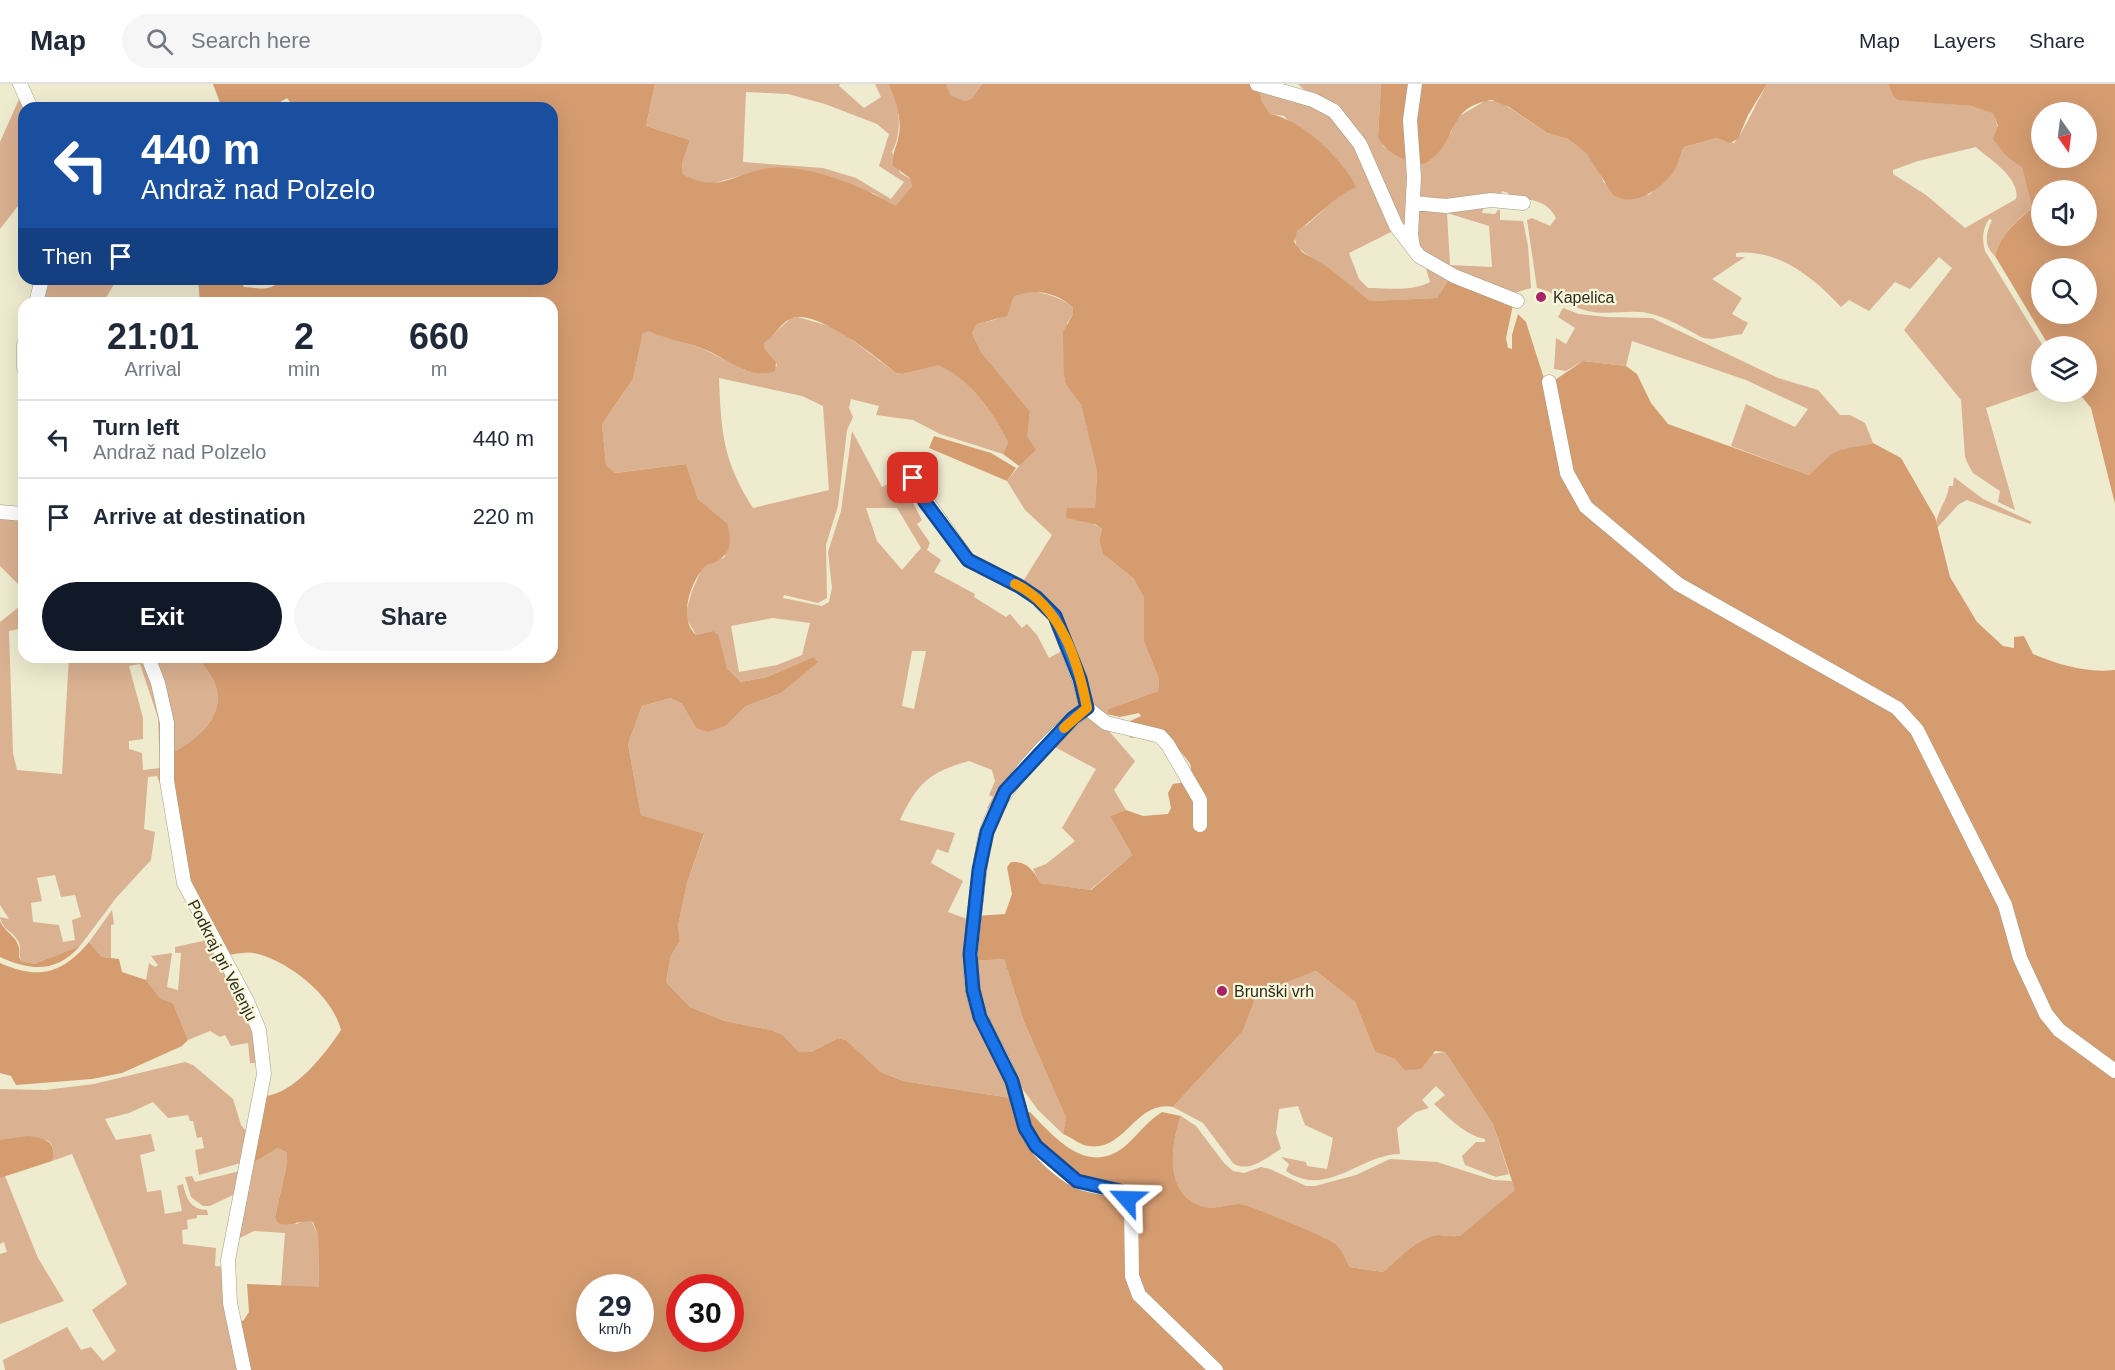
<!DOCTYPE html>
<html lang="en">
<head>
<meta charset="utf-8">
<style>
	:root { --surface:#fff; --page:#f6f6f7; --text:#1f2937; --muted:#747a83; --line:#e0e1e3; --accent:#111827 }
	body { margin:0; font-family:Helvetica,sans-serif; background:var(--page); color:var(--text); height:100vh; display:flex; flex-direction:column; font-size:22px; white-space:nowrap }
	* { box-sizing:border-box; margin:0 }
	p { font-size:20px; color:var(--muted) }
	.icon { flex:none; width:33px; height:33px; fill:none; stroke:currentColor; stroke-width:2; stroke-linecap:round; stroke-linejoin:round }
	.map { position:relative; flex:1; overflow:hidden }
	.details { position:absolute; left:18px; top:213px; width:540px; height:366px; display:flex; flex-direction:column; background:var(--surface); border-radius:18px; box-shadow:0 6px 24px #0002 }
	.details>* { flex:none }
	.banner { position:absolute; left:18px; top:18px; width:540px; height:183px; border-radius:18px; box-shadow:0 6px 24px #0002; background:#1a4fa0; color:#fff; overflow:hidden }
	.needle { width:39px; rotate:166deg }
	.buttons { position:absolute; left:2031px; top:18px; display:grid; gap:12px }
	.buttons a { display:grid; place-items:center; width:66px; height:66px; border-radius:50%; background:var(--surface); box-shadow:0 6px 24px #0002; font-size:30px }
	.speed { position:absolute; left:576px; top:1190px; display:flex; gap:12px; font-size:30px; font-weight:700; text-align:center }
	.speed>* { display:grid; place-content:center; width:78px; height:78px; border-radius:50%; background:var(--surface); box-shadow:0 6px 24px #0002; line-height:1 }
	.speed small { font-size:15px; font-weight:400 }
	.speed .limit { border:9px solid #d22; background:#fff; color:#111 }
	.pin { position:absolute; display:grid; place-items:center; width:51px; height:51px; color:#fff; margin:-26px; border-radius:12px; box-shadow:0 3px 9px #0006 }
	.me { position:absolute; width:66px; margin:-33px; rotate:295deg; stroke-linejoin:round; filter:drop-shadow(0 0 4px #0008) }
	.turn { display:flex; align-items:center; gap:21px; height:126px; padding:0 24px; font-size:27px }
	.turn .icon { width:78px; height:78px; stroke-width:2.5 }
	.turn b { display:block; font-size:42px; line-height:51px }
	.then { display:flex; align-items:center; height:57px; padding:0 24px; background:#0003; gap:12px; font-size:22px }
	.eta { display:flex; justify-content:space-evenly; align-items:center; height:102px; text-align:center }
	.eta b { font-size:36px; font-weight:700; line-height:42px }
	.action { display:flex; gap:12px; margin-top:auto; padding:12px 24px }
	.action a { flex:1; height:69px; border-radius:36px; background:var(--accent); color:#fff; font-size:24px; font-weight:700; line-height:69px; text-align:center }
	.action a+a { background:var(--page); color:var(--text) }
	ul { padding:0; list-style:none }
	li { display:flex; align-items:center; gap:18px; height:78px; padding:0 24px; border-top:2px solid var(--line) }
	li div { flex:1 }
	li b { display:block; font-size:22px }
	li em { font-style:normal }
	header { display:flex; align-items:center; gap:36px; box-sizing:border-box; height:84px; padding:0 30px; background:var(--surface); border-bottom:2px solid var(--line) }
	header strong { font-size:28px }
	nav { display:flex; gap:33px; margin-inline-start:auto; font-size:21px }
	.search { width:420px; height:54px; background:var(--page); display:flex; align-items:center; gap:15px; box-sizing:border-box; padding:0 21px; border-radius:33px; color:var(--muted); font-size:22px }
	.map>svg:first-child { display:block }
	.green { fill:#dab191; fill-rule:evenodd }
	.forest { fill:#d59c70; fill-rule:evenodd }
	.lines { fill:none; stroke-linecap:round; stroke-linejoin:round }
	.minor-casing { stroke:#a29f85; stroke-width:15 }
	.minor { stroke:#fff; stroke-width:14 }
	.route-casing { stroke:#114b97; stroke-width:15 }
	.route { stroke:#1a73e8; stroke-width:10 }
	.slow { stroke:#f59e0b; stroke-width:10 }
	.poi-dot { fill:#aa2268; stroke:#fbf8dc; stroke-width:2 }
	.labels { text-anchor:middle; stroke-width:4.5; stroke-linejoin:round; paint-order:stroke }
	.poi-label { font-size:16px; fill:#2c2b20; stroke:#fbf8dc; text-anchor:start }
	.street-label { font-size:16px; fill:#2c2b20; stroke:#fbf8dc }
</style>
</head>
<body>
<header>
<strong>Map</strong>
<div class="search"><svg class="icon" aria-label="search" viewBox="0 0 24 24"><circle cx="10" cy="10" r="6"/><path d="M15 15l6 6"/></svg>Search here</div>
<nav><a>Map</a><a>Layers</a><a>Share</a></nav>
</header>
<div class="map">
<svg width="2115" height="1286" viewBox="0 0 2115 1286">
	<rect width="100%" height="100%" fill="#eeebcf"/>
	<path class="green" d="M655 0H840L839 2 864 24 881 13 875 0H888C900 19 903 48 892 68L900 89 911 95 912 102 896 123 873 109 750 89 711 100 695 97 683 90 682 80 690 56 646 42ZM746 8 788 10 825 20 877 40 889 50 879 82 904 98 891 115 856 94 823 84 743 78Z
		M946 0H982L972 14 965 17 951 11Z
		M1298 0H1381L1378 53 1384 63 1411 77 1406 148 1369 69Z
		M1767 0H1888L1893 12 1898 15 1971 22 1993 28 2007 73 2022 84 2032 124C2014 139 2001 149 1995 172 1983 161 1986 149 1992 136L1989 135C1982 146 1982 155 1985 167L2043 262 2041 305 1986 324 2015 426 1998 418 2000 407 1973 389 1969 382 1965 373 1961 316 1904 246 1952 184 1939 173 1910 205 1895 198 1869 227 1849 216 1841 223C1813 193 1779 165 1736 169V173H1745L1712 195 1742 214 1732 230 1748 239 1742 250 1712 255 1703 254C1684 244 1661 229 1639 228 1622 227 1604 231 1588 227 1569 223 1555 207 1537 204L1527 136 1532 134 1550 142 1556 134C1547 115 1528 115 1510 114L1508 109 1502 107 1500 113 1419 118 1418 79 1451 49 1456 34 1485 17H1499L1547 49 1568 55 1587 70 1595 78 1604 99 1649 111 1671 90 1684 63 1717 54 1734 59C1741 53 1760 12 1767 0ZM1976 63C1989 75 2021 94 2016 115L1965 144 1926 111 1893 90V86L1918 77Z
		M1259 5 1326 24 1354 54 1395 146 1349 169 1359 195 1368 204C1388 204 1411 208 1430 198L1425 181 1449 195 1437 214 1370 217 1297 163 1294 151C1298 145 1303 143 1309 139 1326 125 1334 113 1355 103L1284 32 1270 30 1262 17Z
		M20 13 24 24V121L21 118 0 145V58Z
		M1485 119 1482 129 1495 130 1498 126H1500V136L1523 137 1528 162 1531 204 1511 210 1461 192 1420 167 1415 148 1418 126ZM1447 129 1489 142 1492 183 1450 181Z
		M46 195H117L103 219H40Z
		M1025 207C1040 207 1062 213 1073 224V230L1067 239 1064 292 1066 301 1081 319 1097 388 1095 424H1068L1102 445 1099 457 1103 470 1133 494 1144 514V558L1159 595 1158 607 1108 625 1107 630 1093 623 1064 542 1022 499 1052 451 1025 426 1007 397 1019 382 1030 329 981 268 972 249 977 240C999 234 1006 237 1014 213Z
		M1563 224 1579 230 1606 233 1652 234 1778 294 1818 306 1840 331H1850L1865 339 1873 359 1863 363 1843 365 1809 391 1731 362 1746 320 1795 343 1808 325 1746 296 1632 257 1626 282 1583 277 1566 287 1554 285 1556 254 1566 260 1575 244 1558 233Z
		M798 233 836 244 896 289 904 290 938 280C970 295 992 327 1008 358L1003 370 940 350 913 336 876 331 879 322 851 315 849 324 853 333 847 346 838 422 826 461 827 514 818 519 784 511 783 514 822 522 829 518 832 504 828 468 841 427 852 347 882 403 900 395 922 436 917 440 930 459 927 466 941 476 934 488 975 510 974 513 1006 533 1010 530 1022 544 1027 540 1037 551 1049 574 1067 564 1085 620 992 726 987 724 993 713 989 711 995 697 992 686 969 677C930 688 918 698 900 736L955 749 948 769 937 765 931 779 963 797 948 828 967 835 969 895 1003 980 1011 1014 903 997 881 988 846 956 838 954 811 968H799L783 951 771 946 725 937 690 923 666 898 671 872 680 857 678 842 687 799 704 751 641 731 628 660 642 622 671 614 682 620 696 644 727 641 746 622 781 609 813 573 767 593 741 598 727 584 713 547 696 551 685 532 692 507 702 484 725 473 727 439 698 415 686 380 614 389 606 381 602 340 633 295 643 249 647 246 703 265 745 286 777 282 776 278 765 265 764 259 791 234ZM719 294 802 312 823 322 829 406 753 424C723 377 721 348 719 294ZM866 424H897L921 464 902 486 877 457ZM773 534 810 539 802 571 777 581 739 588 731 542ZM912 567H926L914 625 902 622Z
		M1954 393 1983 415 2032 438 2030 440 1967 416 1959 420 1936 445C1935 428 1947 419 1949 402H1953Z
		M0 433 24 435V506L0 482Z
		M24 519V544L9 547 13 669 17 686 62 690 69 573H145L162 624 164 691 160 700 157 692 148 693 144 745 155 748 151 776 116 814 80 862 34 880 21 877C18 870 22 864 18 857 13 847 2 846 0 833L9 835 0 821V538ZM140 580 158 634 160 684 143 686 142 669 129 665V657L143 655V634L129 582ZM55 791 61 813 75 811 81 833 72 836 75 856 63 858 59 841 33 838 31 819 42 817 37 794Z
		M152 573H195C238 611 214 648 171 669Z
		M1092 632 1115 639 1130 637 1146 652 1131 654 1126 649 1108 646 1135 677 1114 706 1126 726 1110 732 1132 771 1090 806 1040 799 1033 785 1046 780 1075 757 1062 744 1096 685 1051 661 1071 641 1081 638 1079 633Z
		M112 826 114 840 111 841V874L102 873 89 858Z
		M208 856 248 926 259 979H250L248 959 231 962 225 951 220 953 210 947 188 956 173 919 161 915 146 896 149 879 155 883 158 881 151 872 172 869 167 903 178 906 181 869H175V863Z
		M1004 875 1024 938 1066 1034 1063 1050 1038 1026 1016 996 984 939 974 877Z
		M1316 887 1355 918 1375 968 1395 975 1445 968 1493 1040 1509 1090 1496 1093 1465 1081 1462 1072 1476 1058H1485V1055C1465 1051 1449 1034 1434 1020L1445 1011 1436 1002 1422 1016 1429 1024 1416 1028 1397 1044 1400 1070C1361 1070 1327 1115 1286 1087L1289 1080 1281 1073 1306 1078 1307 1082 1327 1085 1333 1054 1305 1041 1298 1022 1279 1025 1276 1049 1281 1065C1267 1073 1248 1090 1233 1079L1203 1039 1173 1023 1243 947 1257 910Z
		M185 978 193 981 233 1015 241 1041 251 1053 244 1078 199 1091 195 1066 204 1064 202 1053 197 1054 193 1037H190L188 1031 168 1034 153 1018 129 1029 105 1035 116 1056 151 1050 155 1067 140 1071 147 1108 161 1106 165 1130 182 1127 177 1102 183 1100C186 1114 191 1126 207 1126L208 1131H197V1134L187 1136 188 1145 182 1146 183 1160 216 1164 215 1182 224 1183 240 1286H5L3 1276 67 1243 81 1266 91 1263 103 1277 116 1267 92 1226 127 1200 72 1070 52 1077C62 1042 19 1059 0 1056V1005L45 1006 94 1000Z
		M1181 1032 1196 1042 1224 1079 1233 1087 1244 1089 1261 1083 1270 1085 1306 1102H1315L1356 1091 1390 1075 1437 1078 1493 1096 1512 1097 1516 1106 1461 1151C1452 1154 1446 1151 1438 1151 1417 1153 1398 1176 1383 1188L1350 1183C1346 1176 1342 1165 1336 1160 1330 1155 1256 1124 1246 1121 1232 1117 1218 1126 1205 1123 1164 1113 1170 1062 1181 1032Z
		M278 1064 287 1069 286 1084 275 1133 297 1140 305 1136 312 1138 318 1151 319 1204 281 1202 285 1149 254 1147 234 1157 251 1080Z
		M244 1086 237 1109 210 1122H203L191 1113 185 1093 192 1092 195 1098Z
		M5 1092 38 1174 64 1217 0 1240V1170L7 1168 4 1158 0 1160V1094Z"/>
	<path class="forest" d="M213 0H655L646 42 690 56 682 80 683 90C718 111 735 88 770 84 810 80 863 103 896 122L912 102 910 94 893 82C892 66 897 64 899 50 902 36 895 12 888 0H946L951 11 965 17 972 14 982 0H1250L1259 5 1262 17 1270 30C1301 35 1343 75 1356 103 1332 114 1318 133 1297 147L1294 158 1302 168 1326 182 1370 217 1437 214 1449 195 1513 221 1506 254 1508 264 1512 265V251L1518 230 1526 238 1548 307 1553 305 1555 296 1583 277 1626 282 1637 290 1651 319 1668 340 1809 391C1820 382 1830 368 1844 365 1855 362 1863 363 1873 359L1901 374 1935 433 1950 493 1977 538 2003 562 2014 564V553L2024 552 2033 570C2060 581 2085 589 2115 586V1286H1224L1148 1216C1141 1206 1135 1195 1134 1182 1132 1165 1142 1121 1129 1109 1118 1099 1099 1101 1085 1097 1055 1088 1034 1057 1026 1029L1030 1028C1055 1054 1087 1092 1124 1063 1137 1052 1147 1037 1162 1028L1181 1032C1170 1062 1164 1113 1205 1123 1218 1126 1232 1117 1246 1121 1256 1124 1331 1155 1336 1160 1342 1165 1346 1176 1350 1183L1383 1188C1398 1176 1417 1153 1438 1151 1446 1151 1452 1154 1461 1151L1515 1106 1493 1040 1445 968 1435 967 1421 985 1405 986 1395 975 1375 968 1355 918 1316 887 1257 910 1243 947 1173 1023C1135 1016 1126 1068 1088 1062 1080 1061 1071 1053 1063 1050L1066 1034 1024 938 1004 875 974 877 976 832 1005 830 1012 810 1007 783 1011 778C1027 777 1034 787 1040 799L1091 806 1132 771 1110 732 1126 726 1143 732 1168 730 1171 724 1168 709 1173 700 1185 698C1189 693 1193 687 1190 680 1187 673 1163 649 1156 645 1147 641 1138 644 1130 637L1141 632 1139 629 1120 633 1107 630 1108 625 1158 607 1159 595 1144 558V514L1133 494 1103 470 1099 457 1102 445 1095 440 1066 434 1067 424H1095L1097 388 1081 320 1066 301 1064 292 1063 248 1073 230V224C1059 209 1032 203 1014 213L1007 232 977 240 972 249 981 268 1030 328 1027 352 1036 366 1019 382 1003 370 1008 358C992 327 970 295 938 281L903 290 896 289C877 273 817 225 792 234 781 238 774 253 764 259L765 265 776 278 775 287C749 297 724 272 701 264 683 258 665 254 648 247L643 249 633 295 602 340 606 381 615 389 686 380 698 415 727 439C732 457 732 470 714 479 710 480 704 482 702 486 689 502 679 536 696 551L713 547 718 551 727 584 741 598 767 593 813 573 818 578 781 609 746 622 727 641 708 648 696 644 682 620 671 614 642 622 628 660 641 731 704 750 687 799 678 842 680 857 671 872 666 898 690 923 725 937 771 946 783 951 799 968H811L838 954 846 956 881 988 903 997 1011 1014C1014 1046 1043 1088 1074 1099 1085 1103 1114 1107 1122 1114 1135 1127 1122 1181 1132 1204 1140 1223 1194 1270 1212 1286H247L235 1235 243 1237 249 1228 247 1200 319 1203 318 1151 313 1138C301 1135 290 1144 278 1139L275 1133 286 1084 287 1069 278 1064 251 1080 265 1012C294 1010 326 969 341 946 332 911 289 877 254 869 245 867 233 871 222 871 212 852 200 832 193 812 177 767 176 715 171 669 214 648 238 611 195 573H552V219H200L198 195H240L244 203C268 205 265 207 287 195H552V24H295L287 14 270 24H222ZM590 1203H640V1254H590ZM680 1203H730V1254H680Z
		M1381 0H1410L1411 77C1399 75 1382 64 1378 53Z
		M1419 0H1767L1748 31 1738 55 1730 59 1717 54 1684 63C1679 72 1678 82 1672 90 1659 106 1634 124 1613 111L1587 70 1568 55 1547 49 1509 23 1492 16C1443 23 1461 59 1424 80L1418 79 1415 34Z
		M1888 0H2115V420L2091 324 2078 308H2086V262H2049L1995 172C2001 149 2014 140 2032 124L2022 84 2007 73 1993 55 1998 42 1993 29 1971 22 1898 16 1893 12ZM2042 28H2086V74H2042ZM2042 106H2086V152H2042ZM2042 184H2086V230H2042Z
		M934 352 991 369 1016 384 1007 397 929 364Z
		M0 837C7 852 22 853 19 873L21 877 34 880 80 862C56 889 31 887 0 873Z
		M89 858 102 873 119 875 122 888 146 896 161 915 173 919 188 956 182 962 122 989 92 995 16 1001 11 992 0 989V879C39 896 62 890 89 858Z
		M28 1052C45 1054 58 1058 52 1077L0 1094V1056Z"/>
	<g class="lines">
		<defs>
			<path id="minor" d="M20 0 31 24
				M1257 0 1313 16 1334 27 1360 60 1396 142 1419 172 1454 192 1517 217
				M1413 119 1446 122 1491 116 1523 119
				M1413 163 1411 151 1414 93 1410 36 1415 0
				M36 219 42 195
				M24 260V284
				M1549 298 1567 389 1586 423 1678 500 1897 624 1917 646 2005 821 2020 874 2046 930 2059 946 2115 987
				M902 381 968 476 1019 502 1037 514 1055 532 1079 595 1087 624
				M0 428 24 430
				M148 573 158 599 167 639V697L184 799 247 917 259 946 264 990 228 1176 230 1219 244 1286
				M1087 624C1050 652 999 704 986 750 980 774 978 800 975 826 972 853 968 880 973 907 979 938 997 962 1009 990 1019 1013 1019 1041 1036 1062 1045 1074 1063 1090 1077 1097 1097 1107 1120 1099 1131 1123L1132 1192 1139 1211 1216 1286
				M1087 624 1106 639 1160 652 1168 661 1200 716V741"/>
		</defs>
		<use href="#minor" class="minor-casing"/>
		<use href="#minor" class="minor"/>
	</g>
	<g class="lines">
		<defs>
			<path id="route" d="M913 394 925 418 968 476 1019 502 1037 514 1055 532 1080 595 1087 624 1073 634 1005 707 987 748 979 786 970 870 973 906 980 933 1012 997 1025 1044 1036 1062 1077 1097 1120 1107 1127 1115"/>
		</defs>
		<use href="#route" class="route-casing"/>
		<use href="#route" class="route"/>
		<path class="slow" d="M1015 500C1061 522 1078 577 1087 624L1064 644"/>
	</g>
	<g class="poi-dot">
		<circle cx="1541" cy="213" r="6"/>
		<circle cx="1222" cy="907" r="6"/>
	</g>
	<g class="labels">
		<g class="poi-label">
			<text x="1553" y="219">Kapelica</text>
			<text x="1234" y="913">Brunški vrh</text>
		</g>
		<g class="street-label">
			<text transform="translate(223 876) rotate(63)" y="6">Podkraj pri Velenju</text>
		</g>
	</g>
</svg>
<div class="buttons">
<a><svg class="needle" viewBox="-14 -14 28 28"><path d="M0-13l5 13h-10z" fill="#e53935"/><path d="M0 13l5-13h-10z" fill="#747a83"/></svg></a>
<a><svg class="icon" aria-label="sound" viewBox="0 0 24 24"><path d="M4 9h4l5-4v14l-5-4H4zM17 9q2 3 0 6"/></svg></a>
<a><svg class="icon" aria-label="search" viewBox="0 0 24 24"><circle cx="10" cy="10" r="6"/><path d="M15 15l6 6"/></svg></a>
<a><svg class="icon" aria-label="layers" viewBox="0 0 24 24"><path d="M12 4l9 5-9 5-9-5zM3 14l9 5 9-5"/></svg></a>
</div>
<div class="speed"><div>29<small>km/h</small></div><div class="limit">30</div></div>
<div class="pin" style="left:913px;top:394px;background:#d93025"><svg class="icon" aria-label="arrive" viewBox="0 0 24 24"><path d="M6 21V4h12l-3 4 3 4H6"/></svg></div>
<svg class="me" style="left:1127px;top:1115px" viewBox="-20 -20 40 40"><path d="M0-17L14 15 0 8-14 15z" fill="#1a73e8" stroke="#fff" stroke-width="4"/></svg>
<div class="banner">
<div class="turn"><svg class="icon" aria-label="left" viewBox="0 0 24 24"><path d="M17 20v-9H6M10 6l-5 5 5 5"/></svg><div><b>440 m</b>Andraž nad Polzelo</div></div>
<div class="then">Then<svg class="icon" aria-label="arrive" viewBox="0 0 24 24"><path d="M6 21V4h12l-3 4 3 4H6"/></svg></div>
</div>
<section class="details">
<div class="eta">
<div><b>21:01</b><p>Arrival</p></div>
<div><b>2</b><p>min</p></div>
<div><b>660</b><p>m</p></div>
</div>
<ul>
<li><svg class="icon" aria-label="left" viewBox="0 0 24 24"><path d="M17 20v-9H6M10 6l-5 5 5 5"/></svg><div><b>Turn left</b><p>Andraž nad Polzelo</p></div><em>440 m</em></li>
<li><svg class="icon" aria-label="arrive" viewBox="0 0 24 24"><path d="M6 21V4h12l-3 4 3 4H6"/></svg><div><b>Arrive at destination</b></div><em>220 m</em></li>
</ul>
<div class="action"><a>Exit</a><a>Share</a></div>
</section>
</div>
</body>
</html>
